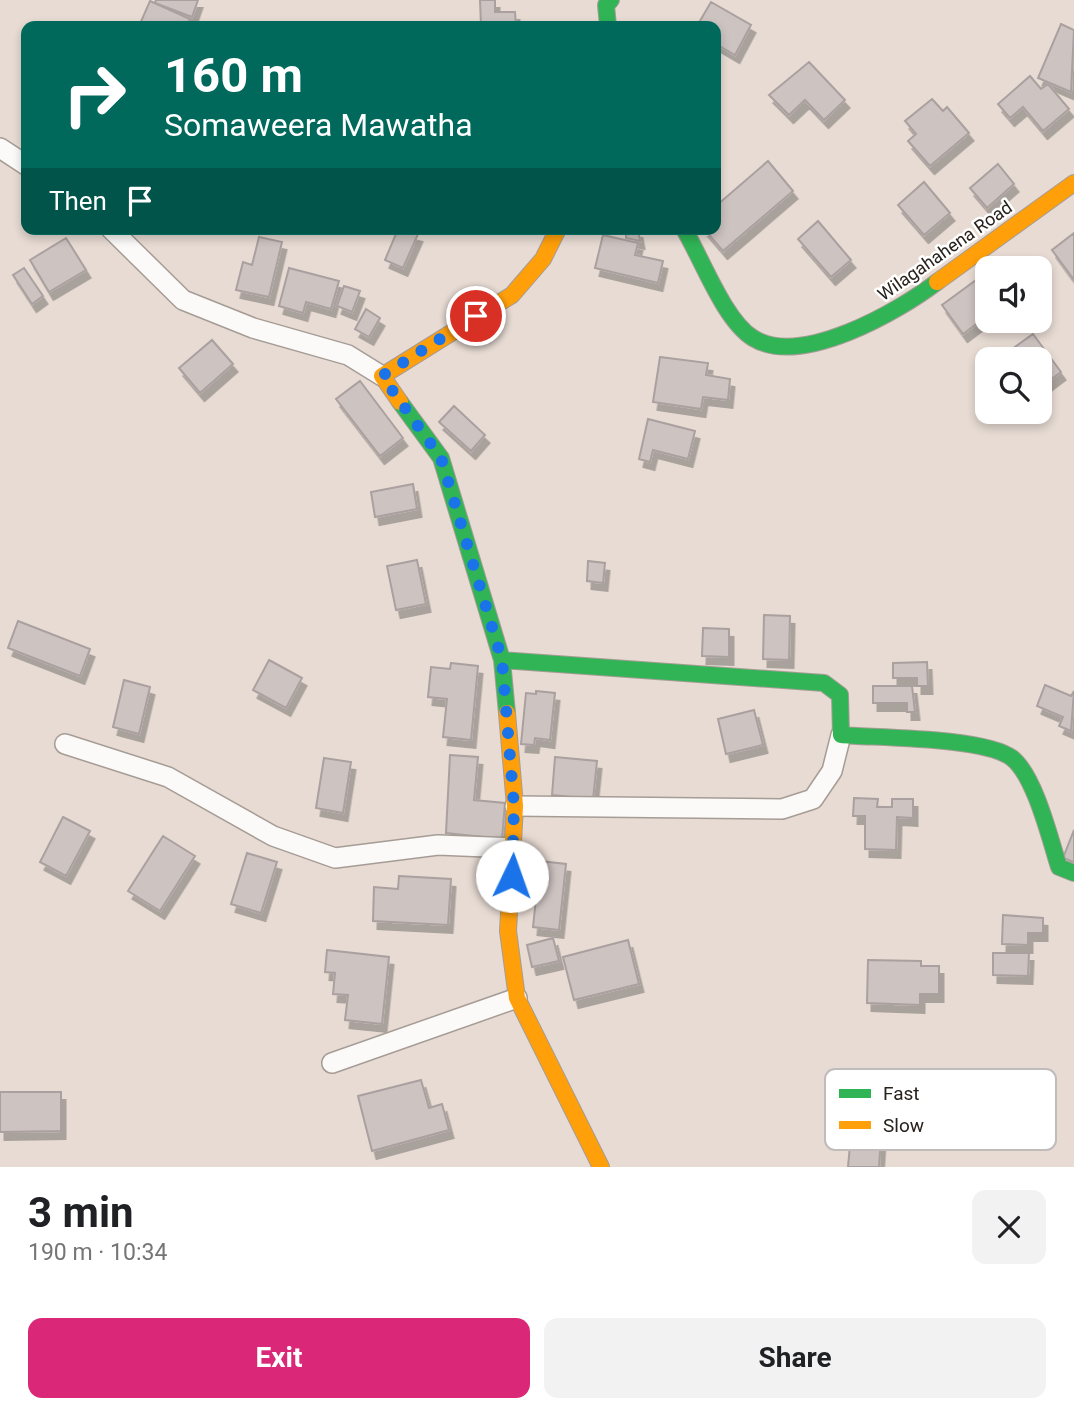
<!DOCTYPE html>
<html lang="en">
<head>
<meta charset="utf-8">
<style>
	:root { --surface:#fff; --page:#f2f2f2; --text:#202124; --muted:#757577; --accent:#db2777 }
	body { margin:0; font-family:Roboto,sans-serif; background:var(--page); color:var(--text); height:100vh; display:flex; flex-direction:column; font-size:26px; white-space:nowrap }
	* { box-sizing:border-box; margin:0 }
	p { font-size:23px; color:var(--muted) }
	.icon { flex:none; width:38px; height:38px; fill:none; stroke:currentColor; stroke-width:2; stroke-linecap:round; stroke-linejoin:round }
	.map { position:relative; height:1167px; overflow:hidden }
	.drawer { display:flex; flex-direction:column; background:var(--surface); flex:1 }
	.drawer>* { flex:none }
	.banner { position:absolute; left:21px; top:21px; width:700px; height:214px; border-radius:14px; box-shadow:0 4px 10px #0003; background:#00695c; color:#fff; overflow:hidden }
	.buttons { position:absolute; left:975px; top:256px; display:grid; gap:14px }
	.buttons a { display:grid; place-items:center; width:77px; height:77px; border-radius:14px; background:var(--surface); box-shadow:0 4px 10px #0003; font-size:35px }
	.pin { position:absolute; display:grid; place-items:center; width:60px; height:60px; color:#fff; margin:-30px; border:4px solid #fff; border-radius:50%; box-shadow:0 2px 7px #0007 }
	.me { position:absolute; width:77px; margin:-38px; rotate:3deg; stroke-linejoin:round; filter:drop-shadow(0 0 5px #0008) }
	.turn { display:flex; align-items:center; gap:24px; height:147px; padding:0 28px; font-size:32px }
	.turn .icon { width:91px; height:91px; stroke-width:2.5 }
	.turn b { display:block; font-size:49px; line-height:60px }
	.then { display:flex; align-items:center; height:66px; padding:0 28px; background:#0003; gap:14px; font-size:26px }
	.round { display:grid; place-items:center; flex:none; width:74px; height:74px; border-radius:14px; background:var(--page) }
	.headline { display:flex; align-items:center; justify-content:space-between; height:119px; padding:0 28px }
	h1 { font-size:42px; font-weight:700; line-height:52px }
	.cta { display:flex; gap:14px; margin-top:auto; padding:14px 28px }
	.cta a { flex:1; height:80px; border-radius:14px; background:var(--accent); color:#fff; font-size:28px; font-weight:700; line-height:80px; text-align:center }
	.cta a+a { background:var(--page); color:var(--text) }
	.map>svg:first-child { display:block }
	.building { fill:#cdc3c1; stroke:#aaa09f; stroke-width:2; filter:url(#shadow) }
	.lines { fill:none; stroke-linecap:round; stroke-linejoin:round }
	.street-casing { stroke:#a69c96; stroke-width:22 }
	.fast-casing { stroke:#a69c96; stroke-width:18 }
	.slow-casing { stroke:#a69c96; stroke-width:18 }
	.street { stroke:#fbfaf8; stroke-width:19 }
	.fast { stroke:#30b455; stroke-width:16 }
	.slow { stroke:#ff9f0a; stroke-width:16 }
	.route { stroke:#1a73e8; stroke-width:12; stroke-dasharray:0 21.6 }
	.labels { text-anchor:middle; stroke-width:5; stroke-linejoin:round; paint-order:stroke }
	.street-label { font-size:18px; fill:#29211b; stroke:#fff }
	.key { fill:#fff; stroke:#bfbcbb; stroke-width:2 }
	.key-label { font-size:19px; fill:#29211b }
</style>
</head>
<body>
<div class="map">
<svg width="1074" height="1167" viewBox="0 0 1074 1167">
	<defs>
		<filter id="shadow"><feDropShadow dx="4.5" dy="8" stdDeviation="0" flood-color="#0004"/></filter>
	</defs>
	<rect width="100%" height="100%" fill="#e7dbd3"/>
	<path class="building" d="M156 0H198L192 17 155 3Z
		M480 0H495V12H515L516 26H481Z
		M150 1 190 19 187 26H139Z
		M711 2 751 25 735 55 716 44V26H697Z
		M1061 24 1074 30 1071 92 1038 78Z
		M809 62 845 100 824 120 805 100 789 115 769 95Z
		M1030 76 1041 89 1048 84 1069 109 1043 131 1023 107 1010 118 998 104Z
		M932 99 943 111 947 107 969 133 930 166 908 141 916 134 905 121Z
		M768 161 793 191 723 251 704 229H716V206Z
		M998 164 1014 184 987 208 970 188Z
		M924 182 950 213 924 235 898 205Z
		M818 221 851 260 831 277 798 239Z
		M398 229 418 234 403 268 385 260Z
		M633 229 638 230 640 241 626 238V234H633Z
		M1074 233V280L1052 250Z
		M603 235 638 243 635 255 663 261 658 283 595 268Z
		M259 237 282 242 269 297 236 290 243 262 252 265Z
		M66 238 86 270 49 292 30 260Z
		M24 268 43 296 32 304 13 275Z
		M289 268 339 281 331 309 306 302 303 313 279 306Z
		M987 272V316L963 334 942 305Z
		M344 286 360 291 352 312 337 306Z
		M366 309 380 318 369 337 355 329Z
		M1033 334 1061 372 1040 388V359L1001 357Z
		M212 340 233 364 200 393 179 368Z
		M660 357 708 363 706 375 730 379 728 400 703 397 701 409 653 402Z
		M360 381 403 438 380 456 336 399Z
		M454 406 485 435 471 451 439 422Z
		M648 419 695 431 688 459 653 450 650 462 639 459Z
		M413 484 417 509 375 517 371 492Z
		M417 560 426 604 396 610 387 566Z
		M588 561 605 563 603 583 587 581Z
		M764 615 790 616 789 660 763 659Z
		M18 621 90 649 80 676 8 648Z
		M703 628 729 629V657L702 656Z
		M269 660 302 678 286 708 253 690Z
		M927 662 928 686H917V678H893V663Z
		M451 663 478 666 471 740 443 737 447 699 428 697 431 667 450 669Z
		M124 680 150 687 139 734 113 727Z
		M1045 685 1071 696 1074 691 1071 731 1059 726 1063 717 1037 706Z
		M873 686H912L915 712H907V703H873Z
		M536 691 555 693 550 740 535 738 534 745 521 744 526 693 536 694Z
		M754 710 763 745 726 754 718 719Z
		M450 755 478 757 474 800 505 803 502 839 446 833Z
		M555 757 597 761 593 799 552 795Z
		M324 758 351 762 343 813 316 808Z
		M854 798 878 799 877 807H892V799H913V818L897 817 896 850 865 849V816H853Z
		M63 817 90 831 66 876 40 862Z
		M1074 830V862L1063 858Z
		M163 836 195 856 160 911 128 891Z
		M247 853 277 862 261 913 231 904Z
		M540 861 566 864 559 930 533 927Z
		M399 876 451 879 448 925 373 921 374 887 398 889Z
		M1003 915 1043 918V933H1028V945L1002 944Z
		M553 938 559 961 532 967 527 945Z
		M628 940 639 984 574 1000 563 957Z
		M327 950 389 957 382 1024 345 1020 348 995 333 994 335 973 325 972Z
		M993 953H1029L1028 976 993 975Z
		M868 960 921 961V966H939V994H920V1005L867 1003Z
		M421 1080 429 1108 442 1104 449 1130 372 1151 358 1096Z
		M0 1092H61V1131L0 1132Z
		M851 1134 881 1137 879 1167H848Z"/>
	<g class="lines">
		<defs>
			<path id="street" d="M0 148 26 165
				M111 229 183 300 253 328 348 355 382 376
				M65 744 168 777 273 836 335 858 438 845 513 848
				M515 806 782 809 813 799 832 771 841 735
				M332 1063 517 998"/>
			<path id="fast" d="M608 26 606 5 611 0
				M684 229C702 259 724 320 753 338 801 368 899 311 937 282
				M400 402 441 458 502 660 507 713
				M502 660 824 683 840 695 841 735C878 738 984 737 1012 758 1035 776 1050 839 1059 867L1074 873"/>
			<path id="slow" d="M937 282 1074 183
				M400 402 382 376 512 295 543 259 558 229
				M507 713 515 806 508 931 517 998 601 1167"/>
		</defs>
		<use href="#street" class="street-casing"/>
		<use href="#fast" class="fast-casing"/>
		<use href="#slow" class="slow-casing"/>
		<use href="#street" class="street"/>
		<use href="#fast" class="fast"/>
		<use href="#slow" class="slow"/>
	</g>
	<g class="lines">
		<path class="route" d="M476 316 382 376 441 458 502 660 514 806 512 876"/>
	</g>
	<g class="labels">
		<g class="street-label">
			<text transform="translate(945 251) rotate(-35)" y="6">Wilagahahena Road</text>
		</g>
	</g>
	<rect x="825" y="1069" width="231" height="81" rx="10" class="key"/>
	<rect x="839" y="1089" width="32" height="9" fill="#30b455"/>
	<rect x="839" y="1121" width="32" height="8" fill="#ff9f0a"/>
	<g class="key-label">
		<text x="883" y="1100">Fast</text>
		<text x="883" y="1132">Slow</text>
	</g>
</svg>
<div class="buttons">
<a><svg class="icon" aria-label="sound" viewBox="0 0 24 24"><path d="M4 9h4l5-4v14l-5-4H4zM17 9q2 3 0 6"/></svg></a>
<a><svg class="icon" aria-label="search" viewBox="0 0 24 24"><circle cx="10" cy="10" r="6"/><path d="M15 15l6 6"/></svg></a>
</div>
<div class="pin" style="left:476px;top:316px;background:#d93025"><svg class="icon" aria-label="arrive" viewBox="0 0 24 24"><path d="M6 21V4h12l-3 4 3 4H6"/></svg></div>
<svg class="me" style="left:512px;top:876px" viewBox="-20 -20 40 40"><circle r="19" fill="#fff"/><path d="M0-13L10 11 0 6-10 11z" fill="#1a73e8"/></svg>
<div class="banner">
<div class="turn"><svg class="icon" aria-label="right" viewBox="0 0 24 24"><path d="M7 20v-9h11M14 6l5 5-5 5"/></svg><div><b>160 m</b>Somaweera Mawatha</div></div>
<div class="then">Then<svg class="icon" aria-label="arrive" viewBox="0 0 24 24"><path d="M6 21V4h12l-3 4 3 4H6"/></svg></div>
</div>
</div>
<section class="drawer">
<div class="headline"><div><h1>3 min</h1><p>190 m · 10:34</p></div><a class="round"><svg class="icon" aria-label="close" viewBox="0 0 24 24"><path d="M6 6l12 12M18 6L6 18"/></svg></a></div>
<div class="cta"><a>Exit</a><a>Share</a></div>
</section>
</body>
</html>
